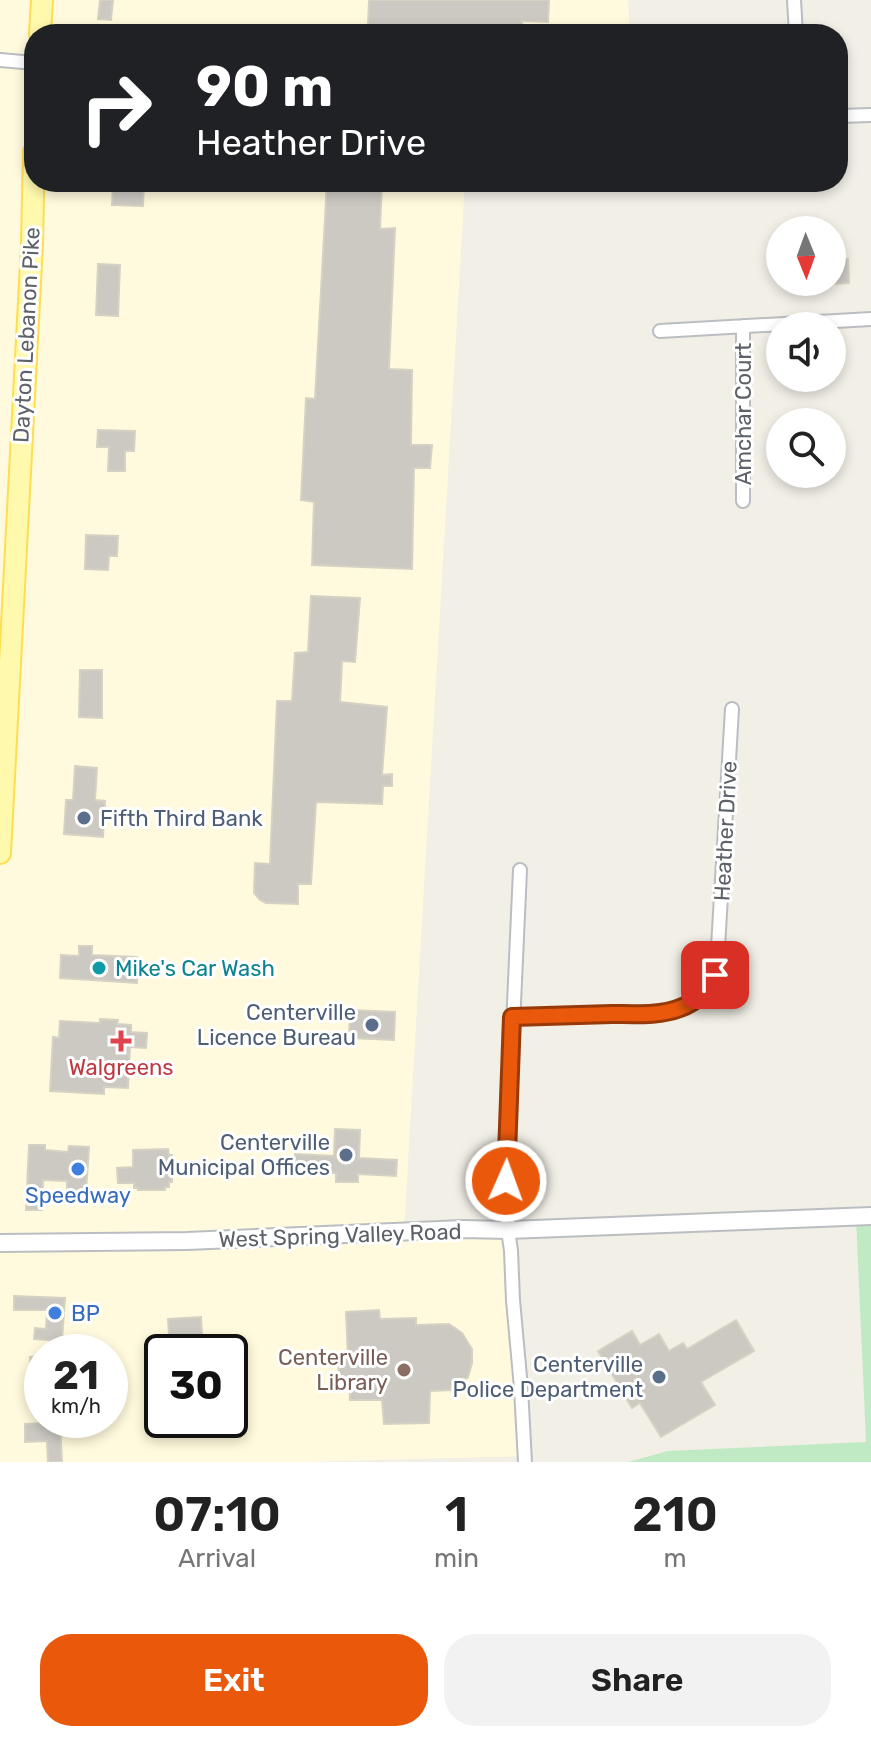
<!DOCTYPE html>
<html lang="en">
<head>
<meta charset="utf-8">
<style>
	:root { --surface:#fff; --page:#f2f2f2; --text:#222; --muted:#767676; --accent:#ea580c }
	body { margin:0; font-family:Rubik,sans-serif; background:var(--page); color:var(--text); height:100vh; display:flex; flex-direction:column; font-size:30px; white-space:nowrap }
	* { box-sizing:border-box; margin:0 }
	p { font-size:26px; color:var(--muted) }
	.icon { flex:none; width:44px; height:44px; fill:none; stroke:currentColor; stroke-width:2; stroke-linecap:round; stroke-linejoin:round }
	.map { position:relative; height:1462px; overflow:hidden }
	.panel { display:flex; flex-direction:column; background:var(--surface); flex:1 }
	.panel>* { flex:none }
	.banner { position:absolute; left:24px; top:24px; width:824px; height:168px; border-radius:32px; box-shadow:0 4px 12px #0003; background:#202124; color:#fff; overflow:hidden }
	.needle { width:52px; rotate:179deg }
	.controls { position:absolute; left:766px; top:216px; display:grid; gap:16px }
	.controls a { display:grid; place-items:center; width:80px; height:80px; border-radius:50%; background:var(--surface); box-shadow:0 4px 12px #0003; font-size:40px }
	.speed { position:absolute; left:24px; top:1334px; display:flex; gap:16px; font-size:40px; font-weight:700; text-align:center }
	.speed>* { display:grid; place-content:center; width:104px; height:104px; border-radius:50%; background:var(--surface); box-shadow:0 4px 12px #0003; line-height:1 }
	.speed small { font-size:20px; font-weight:400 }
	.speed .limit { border:4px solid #111; border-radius:12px; background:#fff; color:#111 }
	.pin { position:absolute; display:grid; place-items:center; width:68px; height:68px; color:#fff; margin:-34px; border-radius:16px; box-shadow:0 4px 12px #0006 }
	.me { position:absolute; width:88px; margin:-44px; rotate:2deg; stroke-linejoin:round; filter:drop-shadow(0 0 6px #0008) }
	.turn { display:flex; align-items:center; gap:28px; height:168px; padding:0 40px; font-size:36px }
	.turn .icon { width:104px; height:104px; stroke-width:2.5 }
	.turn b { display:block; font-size:56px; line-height:68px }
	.eta { display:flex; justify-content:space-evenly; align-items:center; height:136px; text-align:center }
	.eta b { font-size:48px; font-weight:600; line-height:56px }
	.primary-button { display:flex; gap:16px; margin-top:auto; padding:16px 40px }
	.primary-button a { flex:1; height:92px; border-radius:32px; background:var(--accent); color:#fff; font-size:32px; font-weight:600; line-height:92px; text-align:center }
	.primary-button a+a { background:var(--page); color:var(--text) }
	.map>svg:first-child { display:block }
	.commercial { fill:#fffadd; fill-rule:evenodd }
	.green { fill:#c0eac4 }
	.building { fill:#ccc9c3; stroke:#d6d2c3; stroke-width:2 }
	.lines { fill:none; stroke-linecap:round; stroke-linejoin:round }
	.minor-casing { stroke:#babdc2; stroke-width:16 }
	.tertiary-casing { stroke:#babdc2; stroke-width:20 }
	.primary-casing { stroke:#fedd52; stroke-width:24 }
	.minor { stroke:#fff; stroke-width:12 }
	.tertiary { stroke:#fff; stroke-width:16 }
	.primary { stroke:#fff9ad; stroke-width:20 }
	.route-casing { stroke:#983908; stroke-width:20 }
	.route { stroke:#ea580c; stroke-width:14 }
	.service-dot { fill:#5c6f8a; stroke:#fff; stroke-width:3 }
	.culture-dot { fill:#0f9aa8; stroke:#fff; stroke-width:3 }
	.health-dot { fill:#e0444e; stroke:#fff; stroke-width:3 }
	.shop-dot { fill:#3f7fe0; stroke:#fff; stroke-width:3 }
	.education-dot { fill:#8d6e63; stroke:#fff; stroke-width:3 }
	.labels { text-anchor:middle; stroke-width:6; stroke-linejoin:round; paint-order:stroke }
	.street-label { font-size:22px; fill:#5d6168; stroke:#fff }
	.service-label { font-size:22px; fill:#4e5e75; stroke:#fff; text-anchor:end }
	.culture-label { font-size:22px; fill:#0d838f; stroke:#fff; text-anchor:start }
	.health-label { font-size:22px; fill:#be3a42; stroke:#fff }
	.shop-label { font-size:22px; fill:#366cbe; stroke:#fff }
	.education-label { font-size:22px; fill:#785e54; stroke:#fff; text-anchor:end }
</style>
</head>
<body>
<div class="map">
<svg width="871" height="1462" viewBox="0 0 871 1462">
	<rect width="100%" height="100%" fill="#f1efe6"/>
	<path class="commercial" d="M0 0H628L630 34H34V182H465L404 1231 508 1230 525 1456 304 1462H0ZM42 1352H110V1420H42ZM162 1352H230V1420H162Z"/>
	<path class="green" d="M871 1216V1462H628L668 1451 866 1442 856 1217Z"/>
	<path class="building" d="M100 0H113L111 20 98 19Z
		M369 0H549L548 22 522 21V34H373L379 27 368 26Z
		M113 182H144L143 206 112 205Z
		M327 182H382L380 229 395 228 389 369 412 370 411 445H432L430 468H414L412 569 312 565 314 502 301 500 306 398 315 399Z
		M848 259 849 283 832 284V260Z
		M98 264 120 265 118 316 96 315Z
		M98 430 135 431 134 451H125V471H108L109 447H97Z
		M86 535 118 536 117 556H109L108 570 85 569Z
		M311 596 360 598 355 662 342 661 340 702 387 707 382 775 392 774V786H383L382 804 316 802 311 884H298V904L266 903 260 900 254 893 255 863 270 864 277 701H292L295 653 308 652Z
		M80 670H102V718L79 717Z
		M75 766 97 768 95 800 105 801 103 837 64 834 66 800H73Z
		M79 946H92V955L137 957V983L60 978 61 955 79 956Z
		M350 1010 395 1012 394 1040 349 1038Z
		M100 1019 118 1020 117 1024 131 1025V1032L147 1033 146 1048 130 1047 128 1088 104 1087V1094L50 1091 53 1037 59 1038 60 1021 100 1023Z
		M335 1129 360 1130 359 1158 397 1160 396 1176 358 1174V1182H336V1173L294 1171 295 1154 334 1156Z
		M29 1145H45V1150L68 1152 69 1146 89 1147 86 1192 67 1191V1181L43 1180 42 1210H26Z
		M168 1149 169 1155H172V1182H169V1187H165V1190H138V1188H134V1183H118L117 1168 133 1167V1150Z
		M14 1296 65 1298 62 1341 34 1339 35 1328 46 1329 47 1310H14Z
		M379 1310 380 1319 416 1318V1325L449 1324 462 1333 472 1349V1363L468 1377 453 1390 430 1391 429 1423 384 1424 382 1400H350L349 1379H339L338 1358H348L346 1312Z
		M201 1317 203 1352H170L168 1319Z
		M736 1320 754 1351 701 1382 715 1405 661 1437 640 1403 632 1408 598 1351 632 1331 640 1345 659 1334 669 1351 683 1343 687 1349Z
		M42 1356V1391L32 1392 30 1357Z
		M60 1422 62 1462H48L47 1441 25 1442V1424Z"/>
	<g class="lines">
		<defs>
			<path id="minor" d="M794 0 796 34
				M0 60 34 63
				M838 116 871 115
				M743 326V501
				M660 331 871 319
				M520 870 506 1181 508 1230 511 1251 513 1300 521 1388 525 1462
				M512 1017C539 1016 566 1016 593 1015 625 1014 668 1019 696 1000 708 991 714 979 717 964L732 709"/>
			<path id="tertiary" d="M0 1243 187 1241 463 1229 508 1230 871 1216"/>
			<path id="primary" d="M40 34 42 0
				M0 853 32 244 34 152"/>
		</defs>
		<use href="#minor" class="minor-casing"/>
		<use href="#tertiary" class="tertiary-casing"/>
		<use href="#primary" class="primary-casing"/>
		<use href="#minor" class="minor"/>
		<use href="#tertiary" class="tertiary"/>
		<use href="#primary" class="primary"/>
	</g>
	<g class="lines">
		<defs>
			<path id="route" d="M506 1181 512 1017C546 1016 579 1015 612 1014 634 1014 660 1016 680 1008 697 1002 708 990 715 975"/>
		</defs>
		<use href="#route" class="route-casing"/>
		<use href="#route" class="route"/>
	</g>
	<g class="service-dot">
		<circle cx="84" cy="818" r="8"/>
		<circle cx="372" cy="1025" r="8"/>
		<circle cx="346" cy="1155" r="8"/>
		<circle cx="659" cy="1377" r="8"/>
	</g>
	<circle class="culture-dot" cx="99" cy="968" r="8"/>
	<path class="health-dot" d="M117 1029h8v8h8v8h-8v8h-8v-8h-8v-8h8z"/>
	<g class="shop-dot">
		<circle cx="78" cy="1169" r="8"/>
		<circle cx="55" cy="1313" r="8"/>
	</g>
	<circle class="education-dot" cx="404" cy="1370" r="8"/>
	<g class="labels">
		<g class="street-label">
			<text transform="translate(26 335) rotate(-87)" y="8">Dayton Lebanon Pike</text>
			<text transform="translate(743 414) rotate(-90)" y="8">Amchar Court</text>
			<text transform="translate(725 831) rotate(-87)" y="8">Heather Drive</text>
			<text transform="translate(340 1235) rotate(-2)" y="8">West Spring Valley Road</text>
		</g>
		<g class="service-label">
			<text x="100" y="826" text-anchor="start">Fifth Third Bank</text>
			<text x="356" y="1020">Centerville<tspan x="356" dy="25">Licence Bureau</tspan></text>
			<text x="330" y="1150">Centerville<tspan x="330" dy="25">Municipal Offices</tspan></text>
			<text x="643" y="1372">Centerville<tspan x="643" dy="25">Police Department</tspan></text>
		</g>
		<g class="culture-label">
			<text x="115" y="976">Mike's Car Wash</text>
		</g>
		<g class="health-label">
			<text x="121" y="1075">Walgreens</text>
		</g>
		<g class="shop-label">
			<text x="78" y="1203">Speedway</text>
			<text x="71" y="1321" text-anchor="start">BP</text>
		</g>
		<g class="education-label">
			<text x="388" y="1365">Centerville<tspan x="388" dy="25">Library</tspan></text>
		</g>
	</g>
</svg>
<div class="controls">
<a><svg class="needle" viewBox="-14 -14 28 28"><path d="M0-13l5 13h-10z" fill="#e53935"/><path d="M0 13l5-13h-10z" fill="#767676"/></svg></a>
<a><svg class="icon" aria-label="sound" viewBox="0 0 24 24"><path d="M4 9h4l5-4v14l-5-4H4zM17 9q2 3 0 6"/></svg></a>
<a><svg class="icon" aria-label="search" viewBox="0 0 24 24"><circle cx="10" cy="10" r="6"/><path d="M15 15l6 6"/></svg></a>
</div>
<div class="speed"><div>21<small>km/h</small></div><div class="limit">30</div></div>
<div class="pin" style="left:715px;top:975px;background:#d93025"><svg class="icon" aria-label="arrive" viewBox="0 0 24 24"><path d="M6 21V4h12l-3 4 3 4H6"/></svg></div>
<svg class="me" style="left:506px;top:1181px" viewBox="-20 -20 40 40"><circle r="17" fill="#ea580c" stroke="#fff" stroke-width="3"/><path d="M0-11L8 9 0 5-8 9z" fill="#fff"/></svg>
<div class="banner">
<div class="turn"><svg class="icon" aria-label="right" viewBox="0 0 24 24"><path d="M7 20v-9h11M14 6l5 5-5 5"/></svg><div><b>90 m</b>Heather Drive</div></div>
</div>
</div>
<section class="panel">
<div class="eta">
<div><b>07:10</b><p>Arrival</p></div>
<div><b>1</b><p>min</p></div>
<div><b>210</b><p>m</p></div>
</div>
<div class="primary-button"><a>Exit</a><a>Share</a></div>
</section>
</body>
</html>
